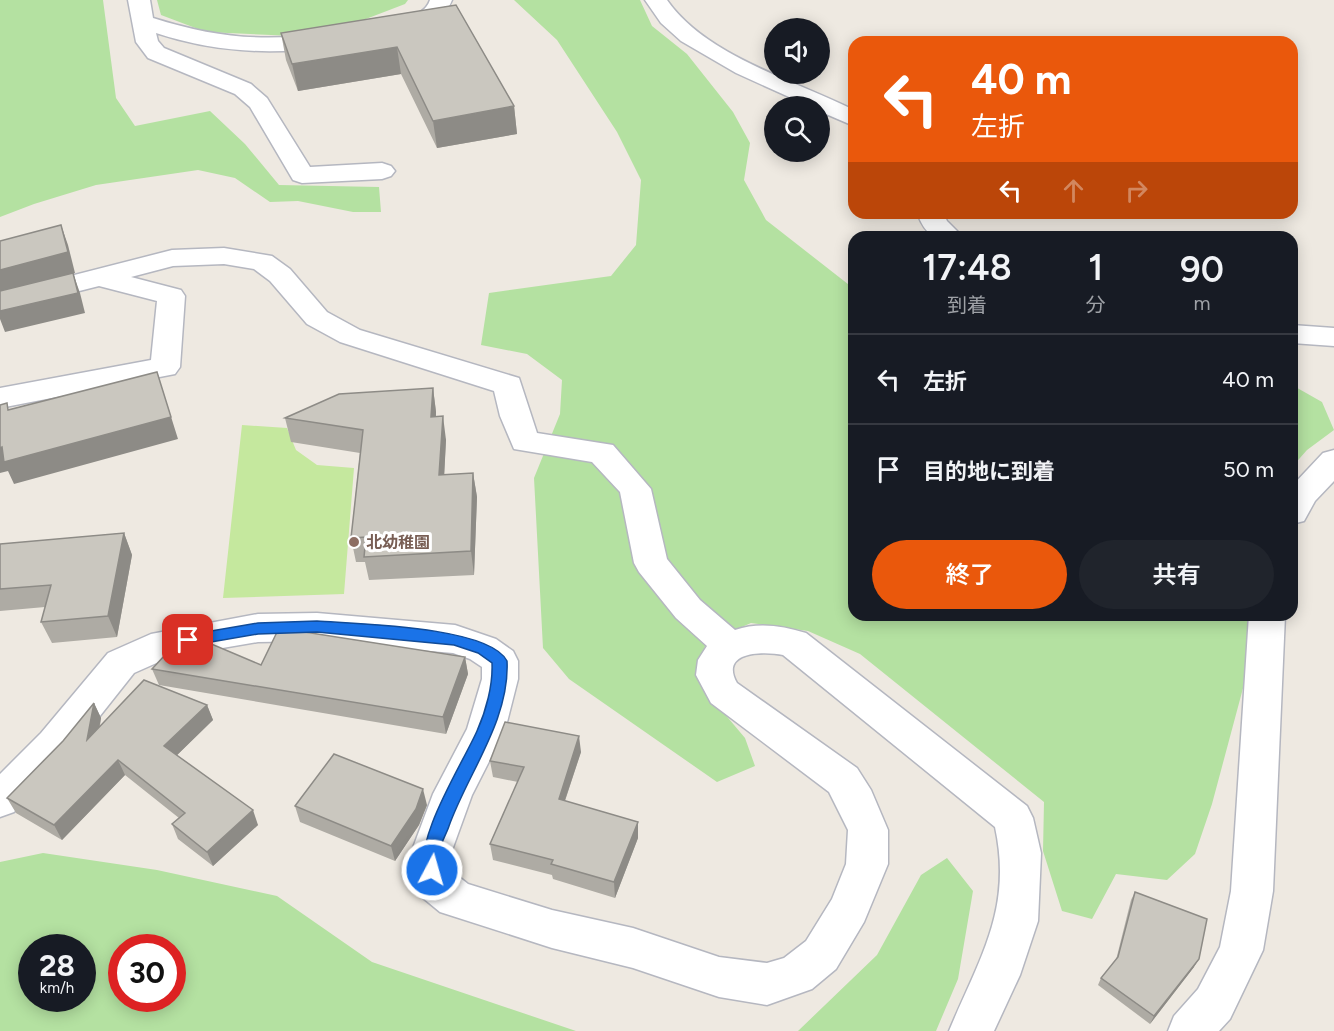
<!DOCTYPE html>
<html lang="ja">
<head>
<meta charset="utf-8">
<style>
	:root { --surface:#171b24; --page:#20242c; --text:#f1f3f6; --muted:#9ea1a6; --line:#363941; --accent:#ea580c }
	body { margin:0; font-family:Figtree,"Noto Sans JP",sans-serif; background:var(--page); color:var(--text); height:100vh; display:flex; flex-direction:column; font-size:22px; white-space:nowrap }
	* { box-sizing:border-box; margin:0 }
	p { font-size:20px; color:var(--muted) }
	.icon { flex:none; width:33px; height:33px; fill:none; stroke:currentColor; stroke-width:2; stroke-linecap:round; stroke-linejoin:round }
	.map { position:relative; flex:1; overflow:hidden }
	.panel { position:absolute; left:848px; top:231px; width:450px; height:390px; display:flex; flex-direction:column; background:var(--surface); border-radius:18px; box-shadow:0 3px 15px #0003 }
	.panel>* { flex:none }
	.hud { position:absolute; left:848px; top:36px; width:450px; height:183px; border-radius:18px; box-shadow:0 3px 15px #0003; background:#ea580c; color:#fff; overflow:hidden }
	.buttons { position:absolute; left:764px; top:18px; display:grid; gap:12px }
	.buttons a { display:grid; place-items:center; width:66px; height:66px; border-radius:50%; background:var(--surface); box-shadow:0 3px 15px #0003; font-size:30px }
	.speed { position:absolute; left:18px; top:934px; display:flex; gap:12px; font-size:30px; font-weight:700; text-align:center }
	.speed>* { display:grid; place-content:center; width:78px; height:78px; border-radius:50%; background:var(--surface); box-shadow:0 3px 15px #0003; line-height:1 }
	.speed small { font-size:15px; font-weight:400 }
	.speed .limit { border:9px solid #d22; background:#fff; color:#111 }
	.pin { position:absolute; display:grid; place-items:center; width:51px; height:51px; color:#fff; margin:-26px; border-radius:12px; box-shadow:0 3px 9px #0006 }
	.me { position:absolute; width:66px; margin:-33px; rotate:6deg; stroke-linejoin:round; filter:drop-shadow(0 0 4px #0008) }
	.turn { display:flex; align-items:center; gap:21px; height:126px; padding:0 24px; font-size:27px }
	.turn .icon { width:78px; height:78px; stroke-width:2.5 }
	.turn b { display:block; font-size:42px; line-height:51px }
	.lanes { display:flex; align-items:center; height:57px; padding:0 24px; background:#0003; justify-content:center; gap:30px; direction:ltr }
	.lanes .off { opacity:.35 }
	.eta { display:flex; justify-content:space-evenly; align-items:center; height:102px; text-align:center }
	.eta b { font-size:36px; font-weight:600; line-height:42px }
	.cta { display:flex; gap:12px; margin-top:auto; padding:12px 24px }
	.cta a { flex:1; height:69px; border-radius:36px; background:var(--accent); color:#fff; font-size:24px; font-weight:600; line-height:69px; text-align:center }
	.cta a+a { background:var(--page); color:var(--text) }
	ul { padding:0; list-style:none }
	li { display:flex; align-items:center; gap:18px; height:90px; padding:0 24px; border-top:2px solid var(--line) }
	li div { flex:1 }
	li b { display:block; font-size:22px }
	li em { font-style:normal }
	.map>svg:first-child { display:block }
	.green { fill:#b4e1a1; fill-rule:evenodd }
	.pitch { fill:#c5e89e }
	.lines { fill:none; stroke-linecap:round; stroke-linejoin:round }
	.minor-casing { stroke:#b5b7c0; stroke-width:3 }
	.minor { fill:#fff; fill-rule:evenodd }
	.wall { fill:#aeaba4 }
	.shaded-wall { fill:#8d8b86 }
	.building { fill:#cac7bf; stroke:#8d8b86; stroke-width:1.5 }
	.route { fill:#1a73e8; stroke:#114b97; stroke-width:1.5 }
	.education-dot { fill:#8d6e63; stroke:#fff; stroke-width:2 }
	.labels { text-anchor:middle; stroke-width:6; stroke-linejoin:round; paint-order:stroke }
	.education-label { font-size:16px; font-weight:bold; fill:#785e54; stroke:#fff; text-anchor:start }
</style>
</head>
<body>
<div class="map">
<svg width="1334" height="1031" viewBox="0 0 1334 1031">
	<rect width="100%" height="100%" fill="#eee9e1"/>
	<path class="green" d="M0 0H103L116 98 135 126 210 111 245 144 279 185 379 187 381 212H353L298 201 270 202 235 178 198 170 96 185 34 204 0 217Z
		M157 0H408L405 4 345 27 294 36 206 32 161 15Z
		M514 0H640L652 26 687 54 733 112 750 143 744 180 766 220 853 288 854 615H1249L1246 677 1212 804 1195 854 1167 880 1116 874 1092 919 1062 911 1043 851 1044 802 860 654 808 631 751 623 707 642 696 667 713 700 745 738 755 766 717 782 569 679 543 648 534 478 560 414 562 380 527 354 481 345 489 293 611 276 636 245 641 180 617 132 557 40Z
		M1292 385 1322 402 1334 430 1307 450 1292 467Z
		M43 853 157 870 277 896 372 962 576 1031H0V862ZM32 948H82V999H32ZM122 948H172V999H122Z
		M947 858 973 891 958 979 936 1031H798L877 955 921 875Z"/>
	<path class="pitch" d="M242 425 287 428 296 450 317 465 354 468 344 594 223 598Z"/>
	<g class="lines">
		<defs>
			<path id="minor" d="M128 0H150L153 18C216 38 264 42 329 33L337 35 340 40 337 45 329 47C269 55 214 52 156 33L158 41 164 48 251 84 267 98 310 167 382 163 391 166 395 171 391 176 382 179 302 183 293 180 250 107 235 94 148 58 136 42Z
				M430 0H452C444 21 416 37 393 32L390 27C400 13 423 20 430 0Z
				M645 0H667C706 56 794 80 854 110V126L819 111V106H809L736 73 681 41 661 23Z
				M917 213H943L947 221 963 237C936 237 928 241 917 213Z
				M224 248 272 256 290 269 327 312 360 330 519 378 537 433 613 445 651 489 667 559 700 600 735 630C759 622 782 626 806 633L1027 806 1033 818 1041 853 1038 921 1020 975 994 1031H949C979 959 1013 909 995 827L783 655C764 651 719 651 737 683L857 768 871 790 888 830V864L864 922 836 969 812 989 767 1005 719 997 633 968 552 948 440 912 423 898 411 870V853L433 794 467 729 482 679V667L470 659 453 653 317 641 258 642 170 657 134 673 69 755 14 812 0 817V774L41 733 108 653 151 634 258 614 317 613 455 625 496 639 513 651 518 661V679L505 730 472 795 451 853 454 873 468 884 552 910 633 928 719 957 767 963 784 958 806 941 832 899 846 864 848 830 829 792 711 703 696 675 698 660 707 646 676 618 639 572 634 563 620 492 592 462 514 449 500 416 494 391 340 342 307 324 270 281 254 269 224 264 173 266 131 277 181 290 185 296 180 367 175 374 0 408V388L151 360 157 301 99 286 0 311V294L172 250Z
				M1292 325 1334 328V346L1292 343Z
				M1334 450V481L1315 501 1304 521 1292 524V486L1323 453Z
				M1249 615H1285L1273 891 1263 950 1230 1019 1219 1031H1168L1174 1016 1198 989 1220 947 1231 891Z"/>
		</defs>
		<use href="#minor" class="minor-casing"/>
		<use href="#minor" class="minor"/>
	</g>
	<path class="wall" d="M456 5 514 106 517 134 437 148 401 74 298 91 286 60 281 33Z
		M433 388 436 412V417L446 440 444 475 473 473 477 497 474 575 369 580 365 562H356L351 538 360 453 291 442 285 418Z
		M124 533 132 555 117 637 52 643 41 622 45 607 0 611V544Z
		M465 657 468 674 446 734 159 685 152 669Z
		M94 703 101 718 100 726 207 705 213 720 177 755 258 825 213 866 178 839 172 824 179 818 125 775 62 840 16 813 7 798 63 741Z
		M581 752 565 801 638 822V838L615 898 553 879 552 875 493 860 490 844 518 782 493 777 490 761Z
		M427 805 419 825 395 861 300 822 295 806Z
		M1135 892 1194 967 1150 1024 1098 985 1101 978 1116 960 1131 900Z"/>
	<path class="shaded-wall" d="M397 47 401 74 298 91 292 64Z
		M514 106 517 134 437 148 433 121Z
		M61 225 68 245 75 273 0 292V270Z
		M73 273 80 293 85 313 5 332 0 319V311Z
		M157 372 178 439 14 484 8 471 0 473V448Z
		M433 388 436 412 435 441 431 417Z
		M443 416 446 440 443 499 439 475Z
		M473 473 477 497 474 575 471 551Z
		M124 533 132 555 117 637 108 616Z
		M465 657 468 674 446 734 443 717Z
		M94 703 101 718 94 755 87 740Z
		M207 705 213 720 171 761 164 746Z
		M579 736 581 752 560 815 559 799Z
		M118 760 125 775 62 840 54 825Z
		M423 789 427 805 419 825 395 861 391 846Z
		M253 810 258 825 213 866 207 852Z
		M638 822V838L615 898 614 882Z
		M1199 959 1194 967 1150 1024 1154 1016Z"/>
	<path class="building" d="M456 5 514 106 433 121 397 47 292 64 281 33Z
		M61 225 68 252 0 270V241Z
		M73 273 78 293 0 311V291Z
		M157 372 171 417 4 462 2 447 0 448V405L7 403 8 410Z
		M433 388 431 417 443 416 439 475 473 473 471 551 364 557 366 537 351 538 363 430 285 418 339 394Z
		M124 533 108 616 41 622 51 585 0 589V544Z
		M279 628 465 657 443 717 152 669 179 640 195 637 261 665Z
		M144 680 207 705 164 746 253 810 207 852 172 824 185 813 118 760 54 825 7 798 63 741 94 703 87 740Z
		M505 722 579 736 559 799 638 822 614 882 551 864 553 860 490 844 524 767 490 761Z
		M334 754 423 789 416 809 391 846 295 806Z
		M1135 892 1207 919 1199 959 1154 1016 1101 978 1118 957Z"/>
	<path class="route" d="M317 621C356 624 489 626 507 661 510 720 468 773 449 826 446 835 440 844 439 853 438 861 442 868 438 876L432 878 426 876C411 843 463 763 477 731 486 711 493 685 492 663L478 653 454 645 317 632 258 634 188 646 180 640 188 635 258 623Z"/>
	<circle class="education-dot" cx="354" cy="542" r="6"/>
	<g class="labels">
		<g class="education-label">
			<text x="366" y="548">北幼稚園</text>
		</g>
	</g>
</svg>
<div class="buttons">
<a><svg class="icon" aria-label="sound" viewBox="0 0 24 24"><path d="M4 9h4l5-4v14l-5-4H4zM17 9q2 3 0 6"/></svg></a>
<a><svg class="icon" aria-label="search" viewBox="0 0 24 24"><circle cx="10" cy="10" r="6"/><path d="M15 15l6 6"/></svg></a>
</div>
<div class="speed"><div>28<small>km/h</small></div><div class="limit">30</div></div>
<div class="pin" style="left:188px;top:640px;background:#d93025"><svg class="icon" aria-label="arrive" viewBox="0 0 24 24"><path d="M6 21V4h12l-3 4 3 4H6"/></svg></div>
<svg class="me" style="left:432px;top:870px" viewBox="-20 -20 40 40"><circle r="17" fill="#1a73e8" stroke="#fff" stroke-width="3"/><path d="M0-11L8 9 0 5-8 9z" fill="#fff"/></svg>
<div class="hud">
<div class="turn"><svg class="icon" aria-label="left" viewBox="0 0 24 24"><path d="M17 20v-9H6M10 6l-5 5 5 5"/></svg><div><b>40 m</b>左折</div></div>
<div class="lanes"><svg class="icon" aria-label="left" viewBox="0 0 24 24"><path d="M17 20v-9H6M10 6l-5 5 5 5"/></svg><svg class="icon off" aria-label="ahead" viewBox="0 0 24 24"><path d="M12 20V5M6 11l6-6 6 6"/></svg><svg class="icon off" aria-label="right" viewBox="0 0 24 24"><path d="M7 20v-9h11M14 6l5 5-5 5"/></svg></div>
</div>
<section class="panel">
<div class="eta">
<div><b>17:48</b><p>到着</p></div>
<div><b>1</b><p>分</p></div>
<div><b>90</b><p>m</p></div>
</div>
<ul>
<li><svg class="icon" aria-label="left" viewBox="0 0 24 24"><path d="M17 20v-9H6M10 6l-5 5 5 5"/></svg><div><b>左折</b></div><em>40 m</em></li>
<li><svg class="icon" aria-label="arrive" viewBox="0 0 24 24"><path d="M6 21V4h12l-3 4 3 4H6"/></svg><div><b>目的地に到着</b></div><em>50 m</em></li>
</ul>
<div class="cta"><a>終了</a><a>共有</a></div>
</section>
</div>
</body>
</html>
